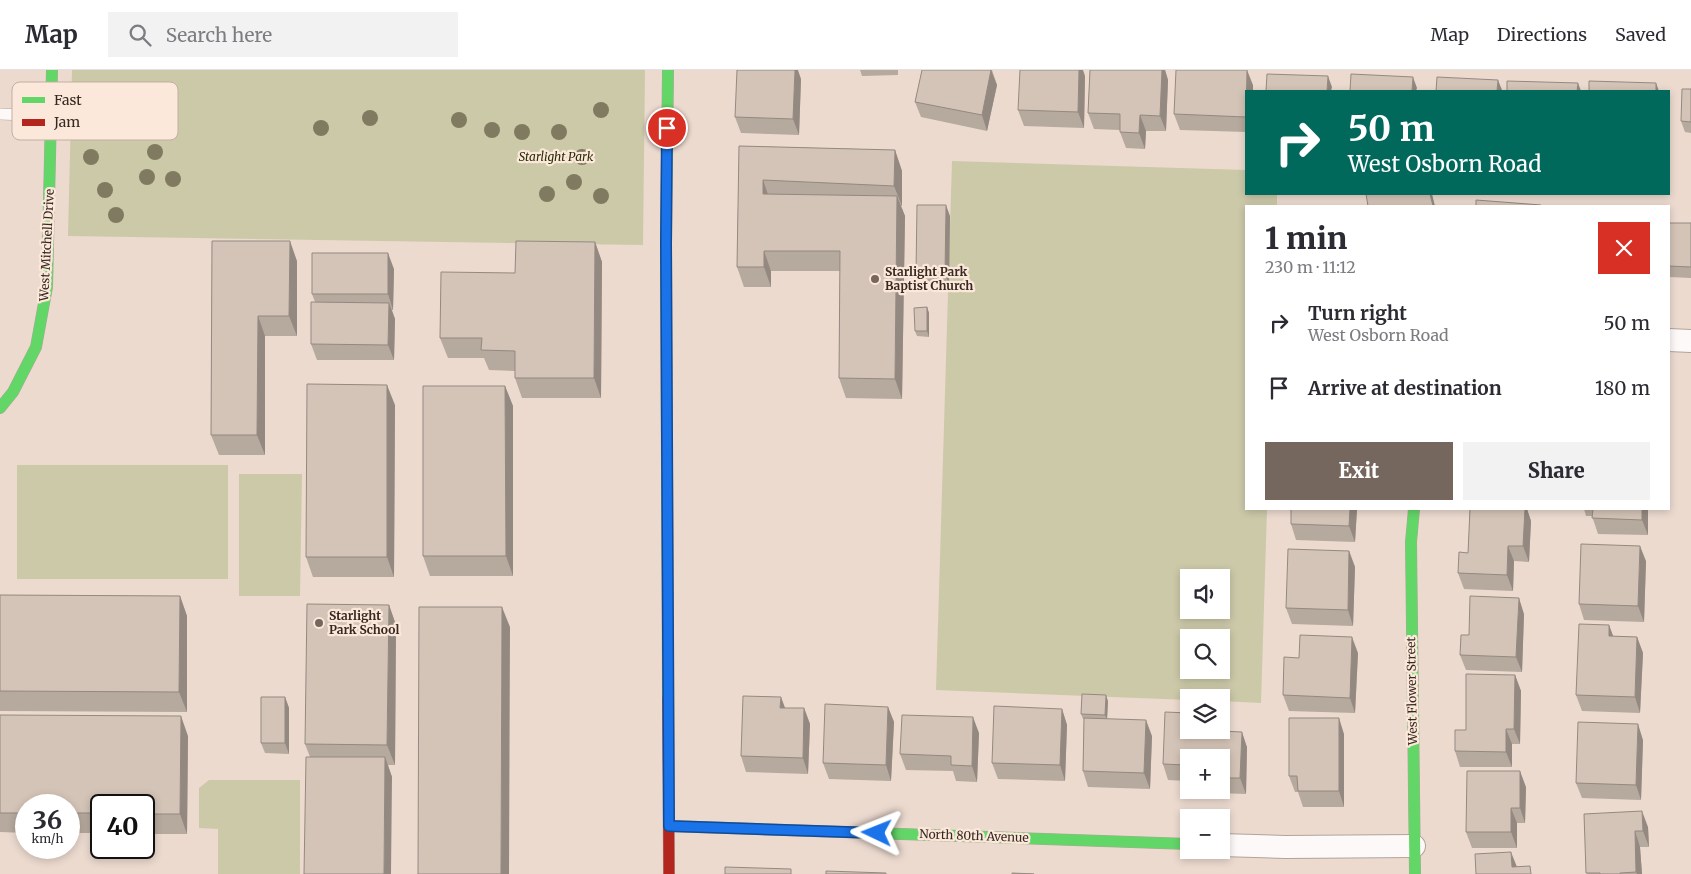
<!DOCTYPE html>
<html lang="en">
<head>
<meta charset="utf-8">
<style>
	:root { --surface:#fff; --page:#f2f2f3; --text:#2b2b33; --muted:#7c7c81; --line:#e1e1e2; --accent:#76675e }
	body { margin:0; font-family:Merriweather,serif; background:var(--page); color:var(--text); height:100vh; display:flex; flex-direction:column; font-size:19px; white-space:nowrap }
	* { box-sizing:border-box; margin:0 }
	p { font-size:16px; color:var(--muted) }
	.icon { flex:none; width:28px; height:28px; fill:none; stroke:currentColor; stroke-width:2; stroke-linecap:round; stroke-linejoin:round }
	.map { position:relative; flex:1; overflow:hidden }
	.details { position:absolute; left:1245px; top:135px; width:425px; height:305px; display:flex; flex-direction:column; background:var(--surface); border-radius:0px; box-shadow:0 2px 8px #0003 }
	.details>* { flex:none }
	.hud { position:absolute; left:1245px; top:20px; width:425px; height:105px; border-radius:0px; box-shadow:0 2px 8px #0003; background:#00695c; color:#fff; overflow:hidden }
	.fabs { position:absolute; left:1180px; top:499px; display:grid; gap:10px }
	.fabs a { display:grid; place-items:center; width:50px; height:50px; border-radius:0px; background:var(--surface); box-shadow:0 2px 8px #0003; font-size:25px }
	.speed { position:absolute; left:15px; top:724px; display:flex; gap:10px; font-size:25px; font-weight:700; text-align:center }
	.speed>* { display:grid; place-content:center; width:65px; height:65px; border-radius:50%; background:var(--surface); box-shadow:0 2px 8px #0003; line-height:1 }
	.speed small { font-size:12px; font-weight:400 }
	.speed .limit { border:2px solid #111; border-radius:8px; background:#fff; color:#111 }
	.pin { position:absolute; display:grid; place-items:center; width:42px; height:42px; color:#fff; margin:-21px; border:2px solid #fff; border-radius:50%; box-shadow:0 1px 5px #0007 }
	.me { position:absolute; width:55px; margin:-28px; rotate:272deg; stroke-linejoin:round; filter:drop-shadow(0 0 4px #0008) }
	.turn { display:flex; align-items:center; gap:18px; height:105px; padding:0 20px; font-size:22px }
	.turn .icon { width:65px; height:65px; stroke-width:2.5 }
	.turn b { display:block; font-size:35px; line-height:42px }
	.round { display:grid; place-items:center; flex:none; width:52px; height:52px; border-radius:0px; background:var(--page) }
	.overview { display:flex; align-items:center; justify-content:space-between; height:85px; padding:0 20px }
	h1 { font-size:30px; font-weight:800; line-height:38px }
	.cta { display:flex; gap:10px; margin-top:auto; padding:10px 20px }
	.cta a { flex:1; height:58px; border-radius:0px; background:var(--accent); color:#fff; font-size:20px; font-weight:800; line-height:58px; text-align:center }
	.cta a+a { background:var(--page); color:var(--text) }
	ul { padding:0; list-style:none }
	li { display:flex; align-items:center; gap:15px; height:65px; padding:0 20px }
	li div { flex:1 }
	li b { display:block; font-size:19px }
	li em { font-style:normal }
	header { display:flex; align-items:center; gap:30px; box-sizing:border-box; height:70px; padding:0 25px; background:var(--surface); border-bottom:1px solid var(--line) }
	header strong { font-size:24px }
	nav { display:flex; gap:28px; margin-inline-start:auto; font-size:18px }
	.search { width:350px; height:45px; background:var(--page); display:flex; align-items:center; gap:12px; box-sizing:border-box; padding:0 18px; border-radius:0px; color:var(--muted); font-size:19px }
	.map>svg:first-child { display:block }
	.green { fill:#ccc9a9; fill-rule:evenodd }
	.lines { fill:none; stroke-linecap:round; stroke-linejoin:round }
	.lane-casing { stroke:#b1a49b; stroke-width:12 }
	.street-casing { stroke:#b1a49b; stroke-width:24 }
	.fast-casing { stroke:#b1a49b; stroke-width:12 }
	.jam-casing { stroke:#b1a49b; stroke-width:12 }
	.lane { stroke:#fcf9f8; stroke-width:11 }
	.street { stroke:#fcf9f8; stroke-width:22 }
	.fast { stroke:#63d668; stroke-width:11 }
	.jam { stroke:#b3261e; stroke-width:11 }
	.tree { fill:#807b60 }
	.wall { fill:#b6a99d }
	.shaded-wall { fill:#948980 }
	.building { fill:#d4c4b7; stroke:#948980 }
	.route-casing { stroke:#114b97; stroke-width:12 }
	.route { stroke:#1a73e8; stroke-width:9 }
	.poi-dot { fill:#76675e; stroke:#fce8da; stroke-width:2 }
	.labels { text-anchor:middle; stroke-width:4.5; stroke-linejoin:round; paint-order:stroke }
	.park-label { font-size:12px; font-style:italic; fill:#282d05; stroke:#fce8da }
	.street-label { font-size:12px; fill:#362921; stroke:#fce8da }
	.poi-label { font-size:12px; font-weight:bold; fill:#362921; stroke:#fce8da; text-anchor:start }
	.key { fill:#fce8da; stroke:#c1afa2; stroke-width:1 }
	.key-label { font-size:14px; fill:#362921 }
</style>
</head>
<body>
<header>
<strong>Map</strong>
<div class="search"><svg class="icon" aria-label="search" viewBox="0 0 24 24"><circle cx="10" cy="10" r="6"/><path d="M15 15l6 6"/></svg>Search here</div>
<nav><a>Map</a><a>Directions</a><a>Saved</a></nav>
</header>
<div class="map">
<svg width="1691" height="804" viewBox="0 0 1691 804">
	<rect width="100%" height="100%" fill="#ecdacf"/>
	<path class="green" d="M72 0H645L643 175 68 166Z
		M952 91 1246 100V124H1277V136H1246V439H1267L1261 633 1221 631V628H1189V630L936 620ZM1189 508H1221V540H1189ZM1189 568H1221V600H1189Z
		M17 395H228V509H17Z
		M239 404H302L300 526H239Z
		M209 710H300V804H218V759L199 758V718Z"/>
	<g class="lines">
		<defs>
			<path id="lane" d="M0 44 51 46"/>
			<path id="street" d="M1669 270 1691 271
				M1221 775 1285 777 1414 776"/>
			<path id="fast" d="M668 0 666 173 668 628
				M0 338 13 322 36 277 47 217 52 0
				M1414 439 1411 472 1415 804
				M669 756 1189 774"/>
			<path id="jam" d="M668 628 669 804"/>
		</defs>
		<use href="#lane" class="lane-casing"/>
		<use href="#street" class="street-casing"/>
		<use href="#fast" class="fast-casing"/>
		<use href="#jam" class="jam-casing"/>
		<use href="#lane" class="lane"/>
		<use href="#street" class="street"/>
		<use href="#fast" class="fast"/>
		<use href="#jam" class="jam"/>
	</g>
	<g class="tree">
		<circle cx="601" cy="40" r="8"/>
		<circle cx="370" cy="48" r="8"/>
		<circle cx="459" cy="50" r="8"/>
		<circle cx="321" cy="58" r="8"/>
		<circle cx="492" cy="60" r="8"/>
		<circle cx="522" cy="62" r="8"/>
		<circle cx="559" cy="62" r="8"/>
		<circle cx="155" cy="82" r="8"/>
		<circle cx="91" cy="87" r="8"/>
		<circle cx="582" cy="87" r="8"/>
		<circle cx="147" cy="107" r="8"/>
		<circle cx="173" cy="109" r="8"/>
		<circle cx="574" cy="112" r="8"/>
		<circle cx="105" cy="120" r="8"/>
		<circle cx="547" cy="124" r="8"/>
		<circle cx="601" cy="126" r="8"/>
		<circle cx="116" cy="145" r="8"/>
	</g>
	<path class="wall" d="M860 0H898V5L862 6Z
		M922 0H992L997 15 987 61 921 47 915 32Z
		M1090 0H1165L1168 10 1166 61H1146L1145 79 1126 78 1120 62V60L1094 59 1088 43Z
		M1085 6 1084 58 1024 56 1018 40Z
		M801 9 799 65 741 63 735 47Z
		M1253 15 1246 21V62L1180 60 1174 44Z
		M1691 19V63L1685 62 1681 51Z
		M739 76 895 80 902 101V136H901L905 146 902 329 846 328 839 308 840 201H771V217H744L737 197Z
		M950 146 949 215H920L916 204Z
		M1669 153H1691V208L1669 207Z
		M212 171 297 191V266H265V385H219L211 365Z
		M595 172 602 192 601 328H522L515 308V301L489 300 484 288H448L440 268Z
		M394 199 393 240H392L395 249 394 290H317L311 274 315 232 312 224Z
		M927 237 929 243V267L917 266 915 261Z
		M505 316 513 336V506H430L423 486Z
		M395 335 394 507H313L306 487Z
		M1357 439 1355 472 1296 470 1291 454Z
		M1470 439H1527L1531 451 1529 492 1514 491 1513 521 1464 519 1458 503 1468 483Z
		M1584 439H1648V465L1598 464 1592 446H1586Z
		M1349 481 1355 497 1353 556 1292 554 1286 538Z
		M1646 491 1644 552 1584 550 1579 534Z
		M0 525 180 526 187 546V642L0 641Z
		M389 535 396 555 395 695H388L392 707 310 687 305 674Z
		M1524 544 1522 602 1466 600 1460 585 1469 565Z
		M1609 555 1613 566 1637 567 1643 583 1640 643 1582 641 1576 625Z
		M1358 583 1355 643 1289 641 1283 625 1299 588Z
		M1515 605 1521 621 1520 674H1512V697H1460L1455 681 1466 660Z
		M285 627 289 638V684L265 683 261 673Z
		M1108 631 1107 649 1152 666 1150 719 1088 717 1083 701 1084 649H1083L1081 644Z
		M888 637 894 652 891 711 829 709 823 693Z
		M785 638H804L810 654 808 704 746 702 741 686Z
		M1062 639 1067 655 1065 711 998 709 992 693Z
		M0 645 188 666 187 764H144V735H101V763H69V735H26V763L0 762Z
		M1221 645 1227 661 1247 677 1246 724 1190 722 1189 720H1221V688H1189V718L1186 711 1168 710 1163 694 1221 660Z
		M979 663 977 712 956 711 953 701 906 700 900 684Z
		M1344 664V737H1303L1298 722H1295L1289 706Z
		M1643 670 1641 730 1582 728 1576 713Z
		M1526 717 1525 753H1517V778H1472L1466 762Z
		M1584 744 1648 757 1649 777H1640L1642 804H1587Z"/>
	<path class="shaded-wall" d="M795 0H798L801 9 799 65 793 49Z
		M991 0 997 15 987 61 982 45Z
		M1079 0H1083L1085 6 1084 58 1078 42Z
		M1162 0H1165L1168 10 1166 61 1160 46Z
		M1247 0 1253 15V21H1246Z
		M1328 6 1332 17 1331 21H1327Z
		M1413 7 1417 18 1416 21H1412Z
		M1498 10 1502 20 1501 21H1497Z
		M1578 13 1581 21H1577Z
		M1656 13 1659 21H1656Z
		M1140 45 1146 61 1145 79 1139 63Z
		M895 80 902 101V136L894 116Z
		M763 110 770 130 763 124Z
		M1430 124H1432L1435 136H1433Z
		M897 126 905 146 902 329 895 309Z
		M946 135 950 146 949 215 945 204Z
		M290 171 297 191V266L289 246Z
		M595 172 602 192 601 328 594 308Z
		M764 181 771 201V217L764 197Z
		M388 183 394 199 393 240 388 224Z
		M389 233 395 249 394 290 388 275Z
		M927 237 929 243V267L927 261Z
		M258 246 265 266V385L257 365Z
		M387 315 395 335 394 507 387 487Z
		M505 316 513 336V506L506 486Z
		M1350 439H1357L1355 472 1349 456Z
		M1525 439H1527L1531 451 1529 492 1523 476Z
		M1642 439H1648V465L1642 450Z
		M1508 476 1514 491 1513 521 1507 505Z
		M1640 476 1646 491 1644 552 1638 536Z
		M1349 481 1355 497 1353 556 1348 540Z
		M180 526 187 546V642L179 622Z
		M1519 528 1524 544 1522 602 1516 587Z
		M389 535 396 555 395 695 387 675Z
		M502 537 510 557 509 804H501Z
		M1609 555 1615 571 1609 566Z
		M1352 567 1358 583 1355 643 1350 628Z
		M1637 567 1643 583 1640 643 1635 627Z
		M1515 605 1521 621 1520 674 1514 659Z
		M1106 625 1108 631 1107 650 1105 645Z
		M285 627 289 638V684L285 673Z
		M781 627 787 643 780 638Z
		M888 637 894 652 891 711 886 695Z
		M804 638 810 654 808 704 803 688Z
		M1062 639 1067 655 1065 711 1060 695Z
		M1221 645 1227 660 1226 677 1220 660H1221Z
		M181 646 188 666 187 764 180 744Z
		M973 647 979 663 977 712 972 696Z
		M1339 648 1344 664V737L1339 721Z
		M1146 650 1152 666 1150 719 1144 703Z
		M1638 654 1643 670 1641 730 1636 715Z
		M1506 659 1512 674V697L1506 682Z
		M1242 662 1247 677 1246 724 1240 708Z
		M385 687 392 707 391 804H384Z
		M1520 701 1526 717 1525 753 1520 738Z
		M1511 738 1517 753V778L1511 762Z
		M1642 741 1648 757 1649 777 1643 761Z
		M1635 761 1640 777 1642 804H1637L1636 802Z
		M1511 782 1517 797H1512Z"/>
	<path class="building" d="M737 0H795L793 49 735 47Z
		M922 0H991L982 45 915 32Z
		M1020 0H1079L1078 42 1018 40Z
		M1090 0H1162L1160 46 1140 45 1139 63 1120 62V44L1088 43Z
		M1176 0H1247L1246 47 1174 44Z
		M1267 4 1328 6 1327 21H1266Z
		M1351 4 1413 7 1412 21H1350Z
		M1437 7 1498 10 1497 21H1436Z
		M1507 11 1578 13 1577 21H1507Z
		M1589 11 1656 13V21H1589Z
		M1682 19H1691V52L1681 51Z
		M739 76 895 80 894 116 763 110V124L897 126 895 309 839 308 840 181H764V197H737Z
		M1366 124H1430L1433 136H1368Z
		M1476 130 1541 135V136H1476Z
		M917 135H946L945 204H916Z
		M1669 153H1691V197L1669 196Z
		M212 171H290L289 246H258L257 365H211Z
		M516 171 595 172 594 308H515V281L481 280 482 268H440L441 202 515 203Z
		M312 183H388V224H312Z
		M311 232 389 233 388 275 311 274Z
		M927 237V261H915L914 238Z
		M307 314 387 315V487H306Z
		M423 316H505L506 486H423Z
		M1291 439H1350L1349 456 1291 454Z
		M1470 439H1525L1523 476H1508L1507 505 1458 503 1459 482 1468 483Z
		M1593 439H1642V450L1592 448Z
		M1581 474 1640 476 1638 536 1579 534Z
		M1288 479 1349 481 1348 540 1286 538Z
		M0 525 180 526 179 622 0 621Z
		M1470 526 1519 528 1516 587 1460 585 1461 565H1469Z
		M307 534 389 535 387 675 305 674Z
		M419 537H502L501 804H418Z
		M1579 554 1609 555V566L1637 567 1635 627 1576 625Z
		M1300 565 1352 567 1350 628 1283 625 1284 587 1299 588Z
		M1466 604 1515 605 1514 659H1506V682L1455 681V660H1466Z
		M1082 624 1106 625 1105 645 1081 644Z
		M743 626 781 627 780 638H804L803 688 741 686Z
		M261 627H285V673H261Z
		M825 634 888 637 886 695 823 693Z
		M994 636 1062 639 1060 695 992 693Z
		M1165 642 1189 643V660H1220V661L1242 662 1240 708H1221V688H1189V707L1184 706 1185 695 1163 694Z
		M0 645 181 646 180 744H144V735H101V743H69V735H26V743H0Z
		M902 645 973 647 972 696 951 695V686L900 684Z
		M1084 648 1146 650 1144 703 1083 701Z
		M1289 648H1339V721H1298L1297 706H1289Z
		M1578 652 1638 654 1636 715 1576 713Z
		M306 687H385L384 804H304Z
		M1467 701H1520V738H1511V762H1466Z
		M1642 741 1643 761H1635L1636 802 1620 803V804H1600V803H1586L1584 744Z
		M1511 782 1512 797 1530 796 1531 804H1476L1475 784Z
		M725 797 791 799V804H725Z
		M826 801 886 803V804H826Z
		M1012 803 1034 804H1012Z"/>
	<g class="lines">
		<defs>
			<path id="route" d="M667 58 666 173 669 756 877 763"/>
		</defs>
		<use href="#route" class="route-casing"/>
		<use href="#route" class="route"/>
	</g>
	<g class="poi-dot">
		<circle cx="875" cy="209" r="5"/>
		<circle cx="319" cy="553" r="5"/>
	</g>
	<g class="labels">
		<g class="park-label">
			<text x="556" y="91">Starlight Park</text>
		</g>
		<g class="street-label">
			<text transform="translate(47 175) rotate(-87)" y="4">West Mitchell Drive</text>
			<text transform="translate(1412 621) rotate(-91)" y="4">West Flower Street</text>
			<text transform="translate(974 766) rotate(2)" y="4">North 80th Avenue</text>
		</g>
		<g class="poi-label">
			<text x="885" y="206">Starlight Park<tspan x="885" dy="14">Baptist Church</tspan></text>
			<text x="329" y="550">Starlight<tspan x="329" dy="14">Park School</tspan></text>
		</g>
	</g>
	<rect x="12" y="12" width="166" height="58" rx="8" class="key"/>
	<rect x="22" y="27" width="23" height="6" fill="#63d668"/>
	<rect x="22" y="49" width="23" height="7" fill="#b3261e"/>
	<g class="key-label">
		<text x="54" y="35">Fast</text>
		<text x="54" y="57">Jam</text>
	</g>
</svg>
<div class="fabs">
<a><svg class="icon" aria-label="sound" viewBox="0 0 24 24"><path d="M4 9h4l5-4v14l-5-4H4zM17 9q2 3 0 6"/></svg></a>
<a><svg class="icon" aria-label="search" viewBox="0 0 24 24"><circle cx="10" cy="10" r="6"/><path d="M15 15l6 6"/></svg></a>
<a><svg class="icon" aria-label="layers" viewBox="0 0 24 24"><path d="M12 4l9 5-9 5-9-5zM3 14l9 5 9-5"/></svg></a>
<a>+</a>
<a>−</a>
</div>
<div class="speed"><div>36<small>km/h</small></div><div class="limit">40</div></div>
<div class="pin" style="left:667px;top:58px;background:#d93025"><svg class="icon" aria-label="arrive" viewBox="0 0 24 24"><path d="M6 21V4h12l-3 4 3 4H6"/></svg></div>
<svg class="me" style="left:877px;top:763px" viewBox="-20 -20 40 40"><path d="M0-17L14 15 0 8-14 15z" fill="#1a73e8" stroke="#fff" stroke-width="4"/></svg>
<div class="hud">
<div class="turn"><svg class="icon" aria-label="right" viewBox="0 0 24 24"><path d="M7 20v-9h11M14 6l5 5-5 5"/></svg><div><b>50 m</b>West Osborn Road</div></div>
</div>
<section class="details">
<div class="overview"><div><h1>1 min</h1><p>230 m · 11:12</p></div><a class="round" style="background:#d93025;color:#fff"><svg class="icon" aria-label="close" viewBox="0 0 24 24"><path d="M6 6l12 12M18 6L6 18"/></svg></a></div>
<ul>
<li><svg class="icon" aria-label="right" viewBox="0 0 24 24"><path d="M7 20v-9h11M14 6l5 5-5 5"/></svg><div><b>Turn right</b><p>West Osborn Road</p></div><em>50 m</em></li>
<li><svg class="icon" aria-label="arrive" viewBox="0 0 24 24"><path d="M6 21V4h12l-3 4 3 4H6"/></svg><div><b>Arrive at destination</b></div><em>180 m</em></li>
</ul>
<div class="cta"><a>Exit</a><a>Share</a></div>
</section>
</div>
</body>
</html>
